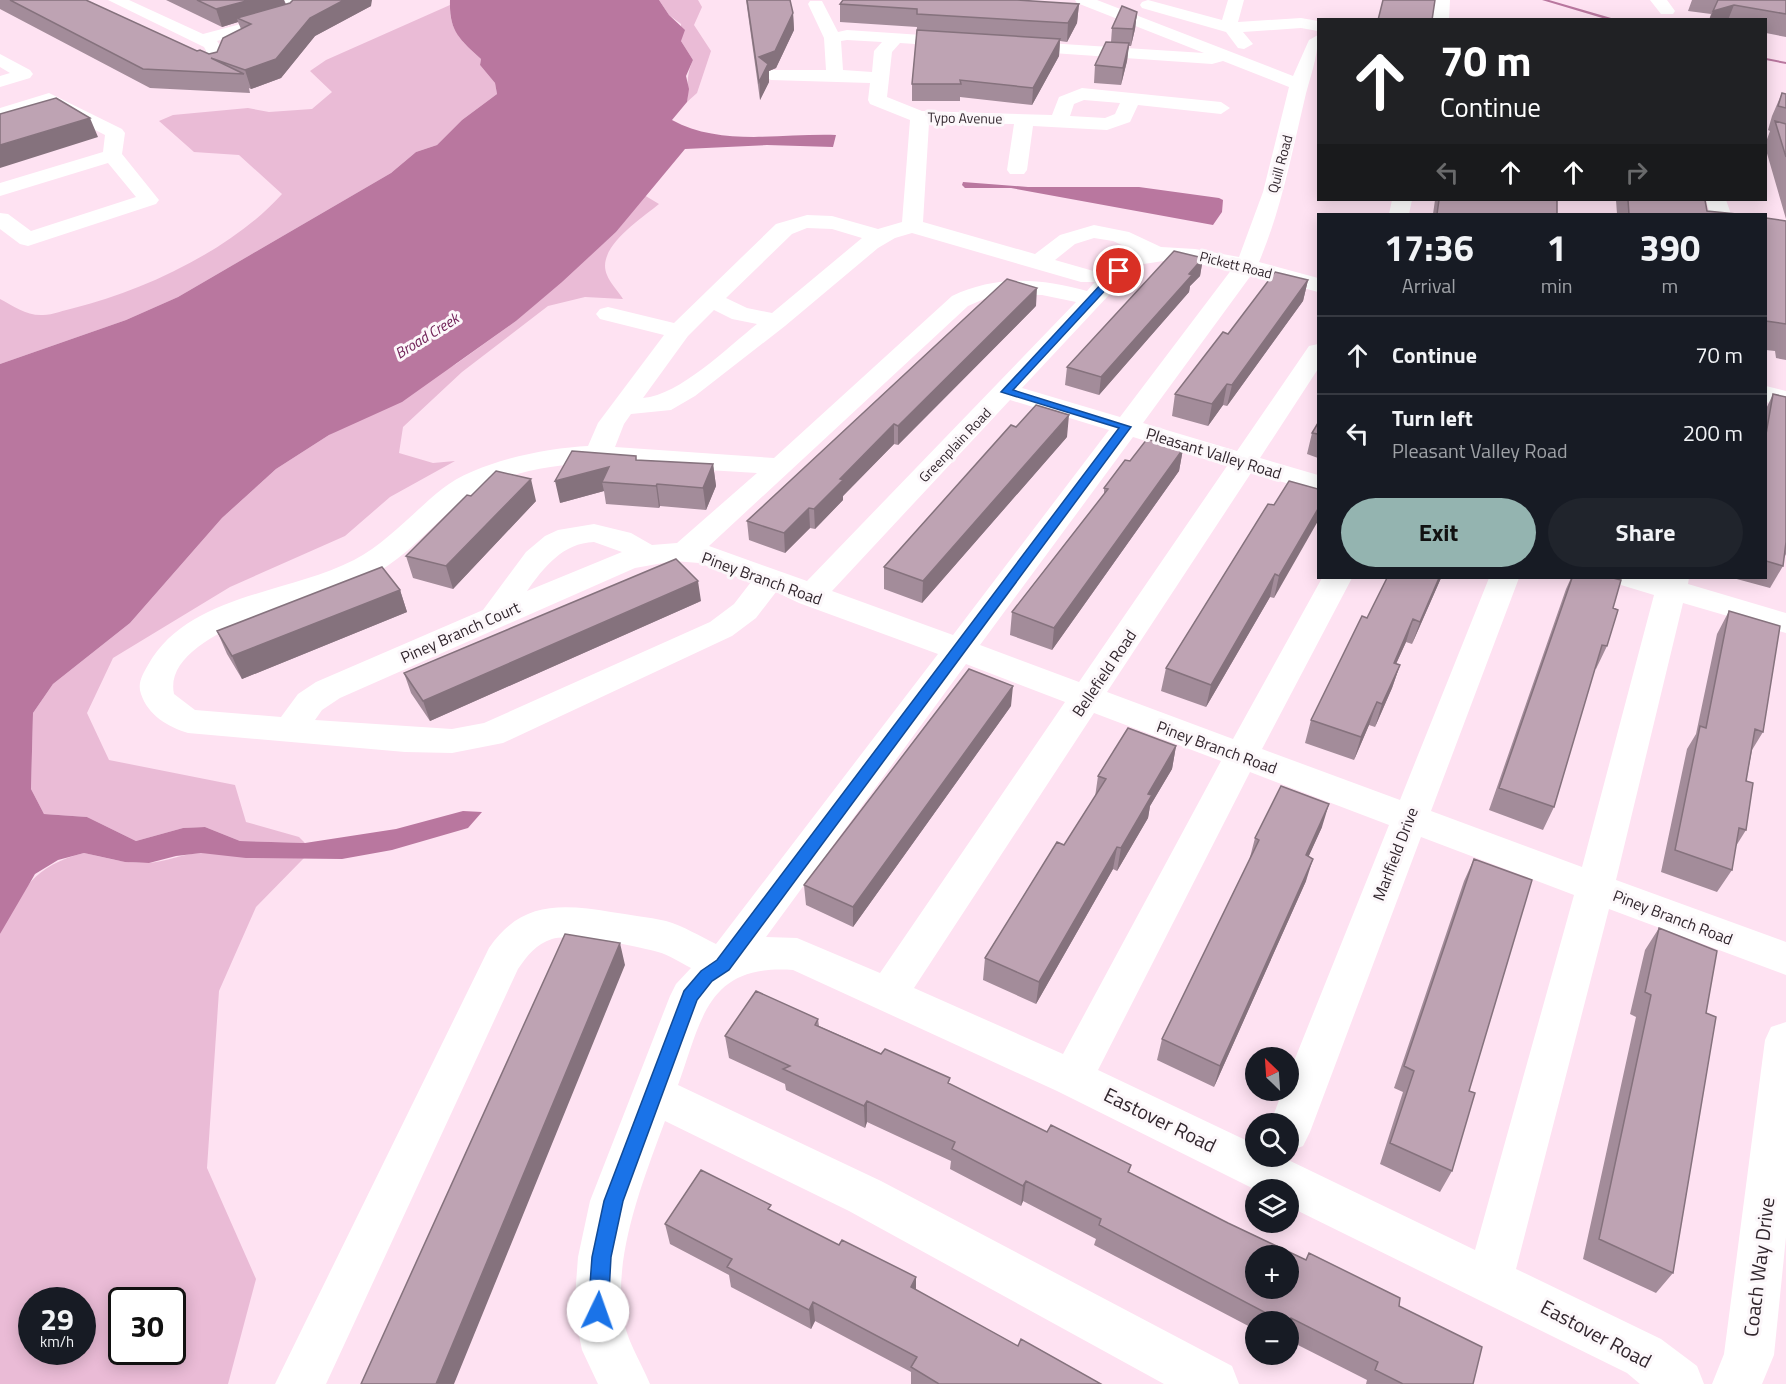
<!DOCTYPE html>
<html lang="en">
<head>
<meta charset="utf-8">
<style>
	:root { --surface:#171b24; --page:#20242c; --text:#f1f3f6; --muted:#9ea1a6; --line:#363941; --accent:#94b4b0 }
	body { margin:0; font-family:"Titillium Web",sans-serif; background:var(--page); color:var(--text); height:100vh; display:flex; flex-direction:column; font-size:22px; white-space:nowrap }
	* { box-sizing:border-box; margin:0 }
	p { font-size:20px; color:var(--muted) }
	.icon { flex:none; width:33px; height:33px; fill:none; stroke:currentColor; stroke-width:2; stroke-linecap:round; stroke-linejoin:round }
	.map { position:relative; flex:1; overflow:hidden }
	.details { position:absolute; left:1317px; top:213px; width:450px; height:366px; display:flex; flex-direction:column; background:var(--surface); border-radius:0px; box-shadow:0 3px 15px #0003 }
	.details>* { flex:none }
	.top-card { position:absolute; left:1317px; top:18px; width:450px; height:183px; border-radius:0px; box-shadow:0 3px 15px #0003; background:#202124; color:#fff; overflow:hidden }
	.needle { width:39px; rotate:335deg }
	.fabs { position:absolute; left:1245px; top:1047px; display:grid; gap:12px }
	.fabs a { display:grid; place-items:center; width:54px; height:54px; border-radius:50%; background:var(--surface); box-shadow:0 3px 15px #0003; font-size:30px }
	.speed { position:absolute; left:18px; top:1287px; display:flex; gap:12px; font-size:30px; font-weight:700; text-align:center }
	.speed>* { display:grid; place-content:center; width:78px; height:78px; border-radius:50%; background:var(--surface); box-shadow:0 3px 15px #0003; line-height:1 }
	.speed small { font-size:15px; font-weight:400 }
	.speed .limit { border:3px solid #111; border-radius:9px; background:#fff; color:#111 }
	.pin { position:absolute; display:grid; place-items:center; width:51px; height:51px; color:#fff; margin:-26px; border:3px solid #fff; border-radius:50%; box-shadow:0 2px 6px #0007 }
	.me { position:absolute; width:66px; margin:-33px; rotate:3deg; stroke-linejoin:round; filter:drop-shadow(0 0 4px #0008) }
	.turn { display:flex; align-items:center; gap:21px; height:126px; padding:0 24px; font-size:27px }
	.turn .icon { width:78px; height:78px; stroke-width:2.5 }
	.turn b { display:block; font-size:42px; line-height:51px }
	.lanes { display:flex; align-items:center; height:57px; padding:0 24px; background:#0003; justify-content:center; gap:30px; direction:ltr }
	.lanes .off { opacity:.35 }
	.eta { display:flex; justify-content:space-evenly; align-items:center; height:102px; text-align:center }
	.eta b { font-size:36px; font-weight:700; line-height:42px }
	.cta { display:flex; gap:12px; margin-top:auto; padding:12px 24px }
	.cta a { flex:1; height:69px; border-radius:36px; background:var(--accent); color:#111; font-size:24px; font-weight:700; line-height:69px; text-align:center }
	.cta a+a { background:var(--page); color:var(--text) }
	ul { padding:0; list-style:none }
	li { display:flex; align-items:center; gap:18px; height:78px; padding:0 24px; border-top:2px solid var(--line) }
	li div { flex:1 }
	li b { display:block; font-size:22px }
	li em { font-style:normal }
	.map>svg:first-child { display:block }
	.green { fill:#eabbd6; fill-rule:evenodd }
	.water { fill:#b9779f }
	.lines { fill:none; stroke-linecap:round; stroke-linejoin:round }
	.stream { fill:#b9779f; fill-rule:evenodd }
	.minor { fill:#fff; fill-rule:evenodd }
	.wall { fill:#a38c9a }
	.shaded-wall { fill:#85727d }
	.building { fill:#bea3b3; stroke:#85727d; stroke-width:1.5; fill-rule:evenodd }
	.route { fill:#1a73e8; stroke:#114b97; stroke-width:1.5 }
	.labels { text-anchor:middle; stroke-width:6; stroke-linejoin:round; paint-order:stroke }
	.far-street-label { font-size:14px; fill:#31262d; stroke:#fcf7fa }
	.far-water-label { font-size:15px; font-style:italic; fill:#722359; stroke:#fcf7fa }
	.street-label { font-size:16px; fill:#31262d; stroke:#fcf7fa }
	.near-street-label { font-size:20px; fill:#31262d; stroke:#fcf7fa }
</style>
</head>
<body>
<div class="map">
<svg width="1786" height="1384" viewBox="0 0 1786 1384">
	<rect width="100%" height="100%" fill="#fee2f2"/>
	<path class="green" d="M659 0H698L702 7 694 25 711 51 697 93 687 102C689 84 685 78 693 60L681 41V24L669 15Z
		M450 5C449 31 463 43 481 59L480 65 495 83 497 94 462 120 437 145 416 152 391 173 178 297 126 320 0 364V299C13 306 27 316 43 315 53 315 64 310 74 308 144 291 234 248 282 194L239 155 194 152 159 121 173 115 248 108 269 112 312 109 332 92 310 71 326 60Z
		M644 195 659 204C641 219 595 248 607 275 610 283 618 291 623 299L585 297 548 306 462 372 403 427 399 453 433 463 455 461 390 497 345 536 230 587 113 658 87 713 109 760 235 785 246 822 299 837 305 843 240 841 205 827 183 828 136 841 87 817 44 814 31 789 33 713 53 684 130 623 222 518 276 469 329 435 456 364 516 321 616 232Z
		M84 853C104 857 126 864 148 863 166 862 183 853 202 853 236 854 269 858 304 858L256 907 219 991 207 1168 256 1279 228 1384H0V934C22 889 33 866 84 853ZM32 1300H82V1352H32ZM122 1300H172V1352H122Z"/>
	<path class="water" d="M450 0H659L669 15 685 30 681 41 693 60 686 76 689 89 687 102 672 120C721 147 782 133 836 135L833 147 767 145 685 149 616 232 562 282 516 321 402 402 329 435 276 469 222 518 130 623 53 684 33 713 31 789 44 814 87 817 136 841 183 828 205 827 240 841 305 843 396 829 463 811 482 812 468 828 392 850 342 859 246 858 201 853 176 856 149 863 125 862 84 853 58 860 35 874 0 934V364L126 320 178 297 391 173 416 152 437 145 462 120 497 94 495 83 480 65 481 59C459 39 449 31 450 0Z
		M963 182 1028 187H1139L1219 198 1223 200 1222 212 1213 225 1011 188H965L962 185Z"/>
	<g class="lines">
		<path class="stream" d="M1542 0H1549L1618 20H1609Z
			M1766 58 1786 62V64L1766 60Z"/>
		<path class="minor" d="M108 0H129L203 34 282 13 290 7 282 0H301L306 8 294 19 217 41 227 56 221 70 215 71 206 66 209 56 204 47Z
			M1075 0H1097L1293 76 1309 40 1318 35C1318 59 1309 79 1304 102 1291 157 1281 210 1259 262L1318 278V292L1252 274 1143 423 1237 451 1309 346 1318 344V369L1260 458 1318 475V492L1251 473 1107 692 1233 739 1322 578H1352L1262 749 1400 800 1489 578H1519L1431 811 1582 867 1654 595 1621 585 1617 578H1689L1688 584 1786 613V633L1683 603 1616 880 1786 942V975L1609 909 1516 1269 1661 1339 1697 1366 1704 1384H1640L1627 1373 1288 1206V1190H1256L1057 1091 793 970C707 964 702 1019 678 1085L881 1181 1232 1366 1239 1384H1164L849 1211 665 1121C644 1178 615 1250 622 1312 625 1338 640 1360 650 1384H598L582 1350 574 1311 578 1257 590 1201 670 996 676 984 691 968C681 963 669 955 658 952 638 946 570 933 552 939 536 944 527 956 518 969L326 1384H275L489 948C521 901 561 904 611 912 629 915 648 917 666 921 683 926 700 936 716 944L938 654 799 603 776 592 756 618 732 636 503 743 452 753 405 752 188 733C168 727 148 715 141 694 137 683 143 674 148 665 188 594 288 594 354 560 388 542 412 513 442 489 476 462 545 448 588 446L598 423 664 335 600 319 596 314 600 309 608 307 674 323 776 224 807 215 832 216 878 229 902 222 910 120 870 104 868 100 870 83 771 80 762 75 771 70H826L824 38 808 4 810 1H822L838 32 847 30 967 38 970 42 967 46 961 47 900 43 892 52 887 97 922 111 1052 115 1059 97 1082 88 1221 102 1230 108 1221 114 1138 105 1130 122 1107 130 1033 126 1027 170 1024 174H1010L1007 170 1014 124 929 123 923 222 1035 254 1060 235 1094 225 1129 232 1161 247 1195 249 1239 257 1263 192 1289 87 1223 61 1212 64 1010 50 1007 46 1010 42 1016 41 1204 53 1077 3ZM847 40 882 42 874 51 872 72 843 70 841 41ZM1084 100 1120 103 1115 114 1105 118 1070 116 1074 104ZM807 228 832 229 862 238 772 313 747 308 726 298 792 234ZM912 233 1081 282H1095L1087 291C1040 278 996 275 952 296L774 458 615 447 624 424 631 414 671 410 695 396 785 326 878 248 895 238ZM1094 238 1113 241 1135 251 1121 255 1100 277 1097 272 1055 260 1075 244ZM1170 260 1232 269 1120 417 1022 388 1137 265ZM1008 294 1042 295 1076 302 807 581 709 546 968 306 984 299ZM714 310 732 319 757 324C728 347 680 395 643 398L688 336ZM1010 400 1109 430 953 635 832 591ZM1133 437 1227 466 1079 682 980 645ZM592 463 757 473 677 543 652 545 631 533 594 524 558 530 545 536 526 552 483 610 316 682 298 694 281 717 195 710 174 694C160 628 334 596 376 573 410 554 433 524 463 500 497 473 550 465 592 463ZM594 542 622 552 527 591C544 567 563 543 594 542ZM674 561 699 563 751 582 734 604 710 622 484 723 452 729 315 720 322 710 340 698 635 568ZM966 664 1065 702 880 973 797 938 766 937ZM1094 713 1221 761 1063 1054 914 988ZM1250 772 1389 825 1288 1076V1090H1283L1270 1124H1288V1152L1303 1146 1310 1132 1421 837 1574 895 1475 1250 1280 1156H1256V1145L1098 1070Z
			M1148 0 1222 20 1228 0H1244L1238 22 1301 18 1318 21V31L1301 28 1243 32 1253 44 1244 49 1238 48 1226 32 1142 8 1140 5 1142 2Z
			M1434 0H1450L1449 20H1433Z
			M1650 0H1667L1675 11 1673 14H1661Z
			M0 54 30 70 33 74 30 78 0 87V76L10 73 0 67Z
			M49 93 122 129 125 133 122 154 159 200 156 204 28 246 20 244 0 229V213L8 214 31 231 136 197 108 163 0 196V183L103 152 105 135 47 105 0 120V108Z
			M1392 200H1412L1409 214H1389Z
			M1706 200H1726L1731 214H1710Z
			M1766 386 1786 391V407L1766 402Z
			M1786 1022V1237L1774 1355 1762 1384H1712L1724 1354 1765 1040 1771 1027Z"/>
	</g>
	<path class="wall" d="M0 0H86L197 51 209 54 217 52 241 29 238 22 222 27 166 0H284L286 4 371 6 315 36 281 78 251 89 249 88 250 93 150 88 0 9Z
		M746 0H790L793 13 794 30 776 68 769 71V82L760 100Z
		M1692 0H1786V37L1766 33V20H1709L1711 14 1688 11Z
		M840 4H1079L1077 23 1067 42 1060 41 1059 56 1032 105 960 97V101H912V84L917 27 840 22Z
		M1137 12 1135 29 1131 46H1129L1127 61 1121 85 1094 83 1095 65 1111 42 1112 28Z
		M1782 93 1786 94V219L1766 150V142L1770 131 1768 130 1772 116Z
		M1435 200H1557V214H1433Z
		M1616 200H1705L1707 211 1737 214H1617Z
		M1766 218 1786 221V360L1776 358 1775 351 1766 350Z
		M1203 258 1200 276 1190 286 1189 292 1099 395 1065 385 1067 367Z
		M1308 280 1303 301 1227 406 1223 405 1208 426 1172 416 1175 394 1228 334Z
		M1036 306 898 445 894 444 843 496V500L815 529 810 528 785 553 749 540 747 521Z
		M1773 394 1786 397V554L1784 558 1783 566 1770 588 1733 578H1766V409Z
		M1318 423V458L1307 454 1312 433Z
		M1067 437 922 603 884 589V567Z
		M1183 449 1179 471 1052 650 1010 635 1012 612 1104 494V488L1130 461Z
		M636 460 713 464 716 486 706 510 660 506 659 508 606 504 604 491 560 503Z
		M1318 489 1274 598 1270 597 1206 707 1161 691 1166 668 1274 505Z
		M471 496 536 501 453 589 413 578 406 556Z
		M1387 578H1441L1412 644 1406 642 1396 664 1400 665 1392 688 1375 727 1369 725 1354 760 1305 743 1311 720 1367 618Z
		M1571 578H1613V608L1607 646 1596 669 1595 668 1554 807 1543 830 1489 810 1566 589Z
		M400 590 407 612 242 679 227 654 217 631Z
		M701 601 430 721 411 693 404 673Z
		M1729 611 1763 732 1752 750 1746 781V830L1736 846 1732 870 1717 892 1661 872 1687 749 1696 734 1717 634Z
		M1011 706 853 927 806 905 804 885Z
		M1176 746 1172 769 1150 806 1148 818 1117 871 1113 869 1036 1004 983 980 985 958 1064 845 1095 797 1098 776Z
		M1322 827 1308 857 1306 881 1214 1087 1157 1060 1162 1039 1249 861 1255 838Z
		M1474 859 1469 1091 1452 1171 1440 1192 1380 1164 1403 1092 1394 1088 1464 881Z
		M1659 928 1706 1013 1673 1273 1656 1293 1583 1259 1636 1017 1630 1014 1645 950Z
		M818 1019 819 1026 950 1084 1047 1132 1131 1165 1129 1173 1228 1223 1306 1260 1309 1253 1399 1306 1473 1384H1366L1367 1380 1288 1340V1322H1256V1330L1094 1245 1096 1239 1023 1201 1021 1206 950 1169 951 1161 867 1122 865 1128 786 1090 785 1084 729 1058 725 1036Z
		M772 1211 1018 1346 1101 1384H911V1372L815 1321 811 1329 731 1287 729 1275 670 1244 665 1224Z"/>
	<path class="shaded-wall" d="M250 0H284L286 7 237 18 238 22 222 27 216 9Z
		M344 0H372L371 6 315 36 281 78 251 89 245 70 310 18Z
		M1079 4 1077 23 1067 42 1068 23Z
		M1734 5 1728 20H1709L1713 11Z
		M1137 12 1135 29 1131 46 1133 29Z
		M793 13 794 30 776 68 769 71V82L760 100 759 57Z
		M1060 39 1059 56 1032 105 1033 88Z
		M1129 43 1127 61 1121 85 1123 68Z
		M90 118 98 137 0 168V145Z
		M1203 258 1200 276 1190 286 1189 292 1099 395 1101 377Z
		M1308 280 1303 301 1227 406 1232 385Z
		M1037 288 1036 306 898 445V426Z
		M1227 384 1223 405 1208 426 1212 404Z
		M1069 415 1067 437 922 603 923 581Z
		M894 424V444L843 496V500L815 529 814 509 840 479Z
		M1183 449 1179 471 1052 650 1054 628Z
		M713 464 716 486 706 510 703 488Z
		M609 467 602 482 604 491 560 503 555 481Z
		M531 479 536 501 453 589 446 566Z
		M657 484 660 506 659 508 656 486Z
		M809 508 810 528 785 553 784 533Z
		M1318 509V521L1274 598 1279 576Z
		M1275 574 1270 597 1206 707 1211 685Z
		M1439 578H1441L1412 644 1420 622Z
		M698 581 701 601 430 721 423 701Z
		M400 590 407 612 242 679 232 656Z
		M1413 619 1406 642 1386 686 1394 663Z
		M1400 665 1392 688 1375 727 1382 704Z
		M1013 686 1011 706 853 927V907Z
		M1377 702 1369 725 1354 760 1361 737Z
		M1176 746 1172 769 1150 806 1148 818 1117 871 1121 848 1148 794Z
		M1329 804 1322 827 1299 878 1306 855Z
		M1117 847 1113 869 1036 1004 1039 982Z
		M1313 859 1306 881 1214 1087 1220 1066Z
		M620 943 625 965 454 1384H436Z
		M867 1101V1122L865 1128 864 1106Z
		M1026 1181 1023 1201 1021 1206 1023 1186Z
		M916 1277V1297L911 1287Z
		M813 1302 815 1321 811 1329 809 1310Z"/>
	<path class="building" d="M10 0H86L197 51 200 50 209 54 217 52 223 38 251 24 237 18 290 3 293 0H344L310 18 276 59 245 70 211 58 244 74 143 69Z
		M197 0H250L216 9Z
		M747 0H790L793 13 775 51 759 57 768 64 759 82Z
		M843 0H1017L1079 4 1068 23 917 14V9L840 4Z
		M1383 0H1435L1432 20H1378Z
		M1718 0H1786V14L1734 5 1713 11Z
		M1122 6 1137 12 1133 29 1112 28Z
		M917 30 1060 39 1033 88 960 80 961 84H912Z
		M1106 42 1129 43 1123 68 1095 65Z
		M1782 93 1786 94V108L1778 106Z
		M56 98 90 118 0 145V114Z
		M1775 121 1786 124V157Z
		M1439 200H1557V214H1437Z
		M1628 200H1705L1707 211 1737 214H1629Z
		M1766 218 1786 221V324L1766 321Z
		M1174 251 1203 258 1189 274 1192 275 1101 377 1067 367Z
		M1275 272 1308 280 1232 385 1227 384 1212 404 1175 394 1223 332 1228 334Z
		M1007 279 1037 288 898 426 894 424 840 479 843 480 814 509 809 508 784 533 747 521Z
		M1773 394 1786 397V542L1783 566 1766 561V434Z
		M1036 405 1069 415 923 581 884 567 1011 425 1016 427Z
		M1318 423V434L1312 433Z
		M1147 439 1183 449 1054 628 1012 612 1108 489 1104 488 1125 460 1130 461Z
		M572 451 636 456V460L713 464 703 488 657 484 656 486 602 482 609 467 555 481Z
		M496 471 531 479 446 566 406 556 467 495 471 496Z
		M1289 481 1318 489V509L1279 576 1275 574 1211 685 1166 668 1268 504 1274 505Z
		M676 559 698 581 423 701 404 673Z
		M382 567 400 590 232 656 217 631Z
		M1387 578H1439L1420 622 1413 619 1394 663 1400 665 1382 704 1377 702 1361 737 1311 720 1362 616 1367 618Z
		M1572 578H1613L1621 580 1613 608 1618 610 1607 646 1602 645 1554 807 1499 788Z
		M1729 611 1780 626 1763 732 1755 729 1746 781 1753 783 1746 830 1739 828 1732 870 1675 850 1700 726 1706 728Z
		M969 669 1013 686 853 907 804 885Z
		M1128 728 1176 746 1148 794 1152 795 1121 848 1117 847 1039 982 985 958 1057 842 1064 845 1106 779 1098 776Z
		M1281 786 1329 804 1306 855 1313 859 1220 1066 1162 1039 1259 840 1255 838Z
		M1474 859 1532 880 1469 1091 1475 1093 1452 1171 1390 1143 1414 1071 1404 1066Z
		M1659 928 1717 951 1706 1013 1716 1017 1673 1273 1599 1239 1651 995 1645 992Z
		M565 934 620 943 436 1384H361Z
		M756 991 818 1019 815 1025 881 1054 885 1049 950 1078 948 1083 1047 1132 1051 1125 1131 1165 1128 1172 1228 1223 1306 1260 1309 1253 1400 1298 1399 1306 1482 1347 1473 1384H1403L1375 1370 1378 1362 1291 1318 1289 1325 1288 1322H1283L1099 1225 1101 1219 1026 1181 1023 1186 952 1149 955 1142 867 1101 864 1106 783 1069 790 1066 725 1036ZM1256 1256H1288V1288H1256Z
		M701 1170 771 1205 768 1209 839 1245 842 1240 916 1277 911 1287 1018 1346 1021 1339 1101 1384H939L911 1367 917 1357 813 1302 809 1310 727 1267 732 1259 665 1224Z"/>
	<path class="route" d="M1115 269 1123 271 1013 390 1131 427 729 970 712 981 697 1000 623 1201 611 1257 608 1311 605 1318 598 1321 591 1318 588 1311 592 1257 604 1201 684 991 701 971 717 960 1119 428 1001 392Z"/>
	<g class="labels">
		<g class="far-street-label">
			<text transform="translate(965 118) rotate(1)" y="5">Typo Avenue</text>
			<text transform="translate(1280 164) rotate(-75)" y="5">Quill Road</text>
			<text transform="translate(1236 265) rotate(14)" y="5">Pickett Road</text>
			<text transform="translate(955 445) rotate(-46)" y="5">Greenplain Road</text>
		</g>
		<g class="far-water-label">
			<text transform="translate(427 336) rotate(-32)" y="5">Broad Creek</text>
		</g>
		<g class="street-label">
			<text transform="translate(1214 453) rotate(17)" y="6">Pleasant Valley Road</text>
			<text transform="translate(762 578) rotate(20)" y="6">Piney Branch Road</text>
			<text transform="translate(460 632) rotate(-24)" y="6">Piney Branch Court</text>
			<text transform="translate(1104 673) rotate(-56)" y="6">Bellefield Road</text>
			<text transform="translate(1217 747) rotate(20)" y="6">Piney Branch Road</text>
			<text transform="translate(1395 854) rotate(-69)" y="6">Marlfield Drive</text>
			<text transform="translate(1673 917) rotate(21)" y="6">Piney Branch Road</text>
		</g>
		<g class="near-street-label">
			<text transform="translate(1160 1120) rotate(26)" y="7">Eastover Road</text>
			<text transform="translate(1759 1267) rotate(-83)" y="7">Coach Way Drive</text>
			<text transform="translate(1596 1334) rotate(28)" y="7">Eastover Road</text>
		</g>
	</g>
</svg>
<div class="fabs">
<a><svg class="needle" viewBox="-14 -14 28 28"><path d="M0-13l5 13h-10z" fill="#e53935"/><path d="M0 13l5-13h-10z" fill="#9ea1a6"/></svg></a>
<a><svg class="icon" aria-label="search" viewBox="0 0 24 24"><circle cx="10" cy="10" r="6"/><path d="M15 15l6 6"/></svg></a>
<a><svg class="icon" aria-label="layers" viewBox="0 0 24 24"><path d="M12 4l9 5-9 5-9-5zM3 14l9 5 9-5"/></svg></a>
<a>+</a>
<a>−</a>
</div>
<div class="speed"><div>29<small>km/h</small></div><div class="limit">30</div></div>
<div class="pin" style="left:1119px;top:271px;background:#d93025"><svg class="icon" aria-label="arrive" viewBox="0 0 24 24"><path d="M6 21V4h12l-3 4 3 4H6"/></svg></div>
<svg class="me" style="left:598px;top:1311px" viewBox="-20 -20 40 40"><circle r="19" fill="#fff"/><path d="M0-13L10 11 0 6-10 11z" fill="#1a73e8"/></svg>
<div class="top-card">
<div class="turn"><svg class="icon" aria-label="ahead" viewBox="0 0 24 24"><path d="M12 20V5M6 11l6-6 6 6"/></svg><div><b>70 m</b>Continue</div></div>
<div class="lanes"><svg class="icon off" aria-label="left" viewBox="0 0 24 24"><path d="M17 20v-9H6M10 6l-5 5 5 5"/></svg><svg class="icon" aria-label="ahead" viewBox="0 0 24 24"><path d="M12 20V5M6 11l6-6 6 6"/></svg><svg class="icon" aria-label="ahead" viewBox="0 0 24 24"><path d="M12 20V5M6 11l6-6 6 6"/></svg><svg class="icon off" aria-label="right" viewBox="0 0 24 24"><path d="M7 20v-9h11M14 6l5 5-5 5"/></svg></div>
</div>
<section class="details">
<div class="eta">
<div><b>17:36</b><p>Arrival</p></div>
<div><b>1</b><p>min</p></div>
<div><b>390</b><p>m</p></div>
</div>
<ul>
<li><svg class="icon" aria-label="ahead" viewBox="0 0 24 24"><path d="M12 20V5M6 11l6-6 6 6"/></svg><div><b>Continue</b></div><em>70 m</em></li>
<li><svg class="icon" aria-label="left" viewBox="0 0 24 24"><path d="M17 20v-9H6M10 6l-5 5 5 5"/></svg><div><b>Turn left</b><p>Pleasant Valley Road</p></div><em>200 m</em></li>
</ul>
<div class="cta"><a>Exit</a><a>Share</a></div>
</section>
</div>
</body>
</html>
